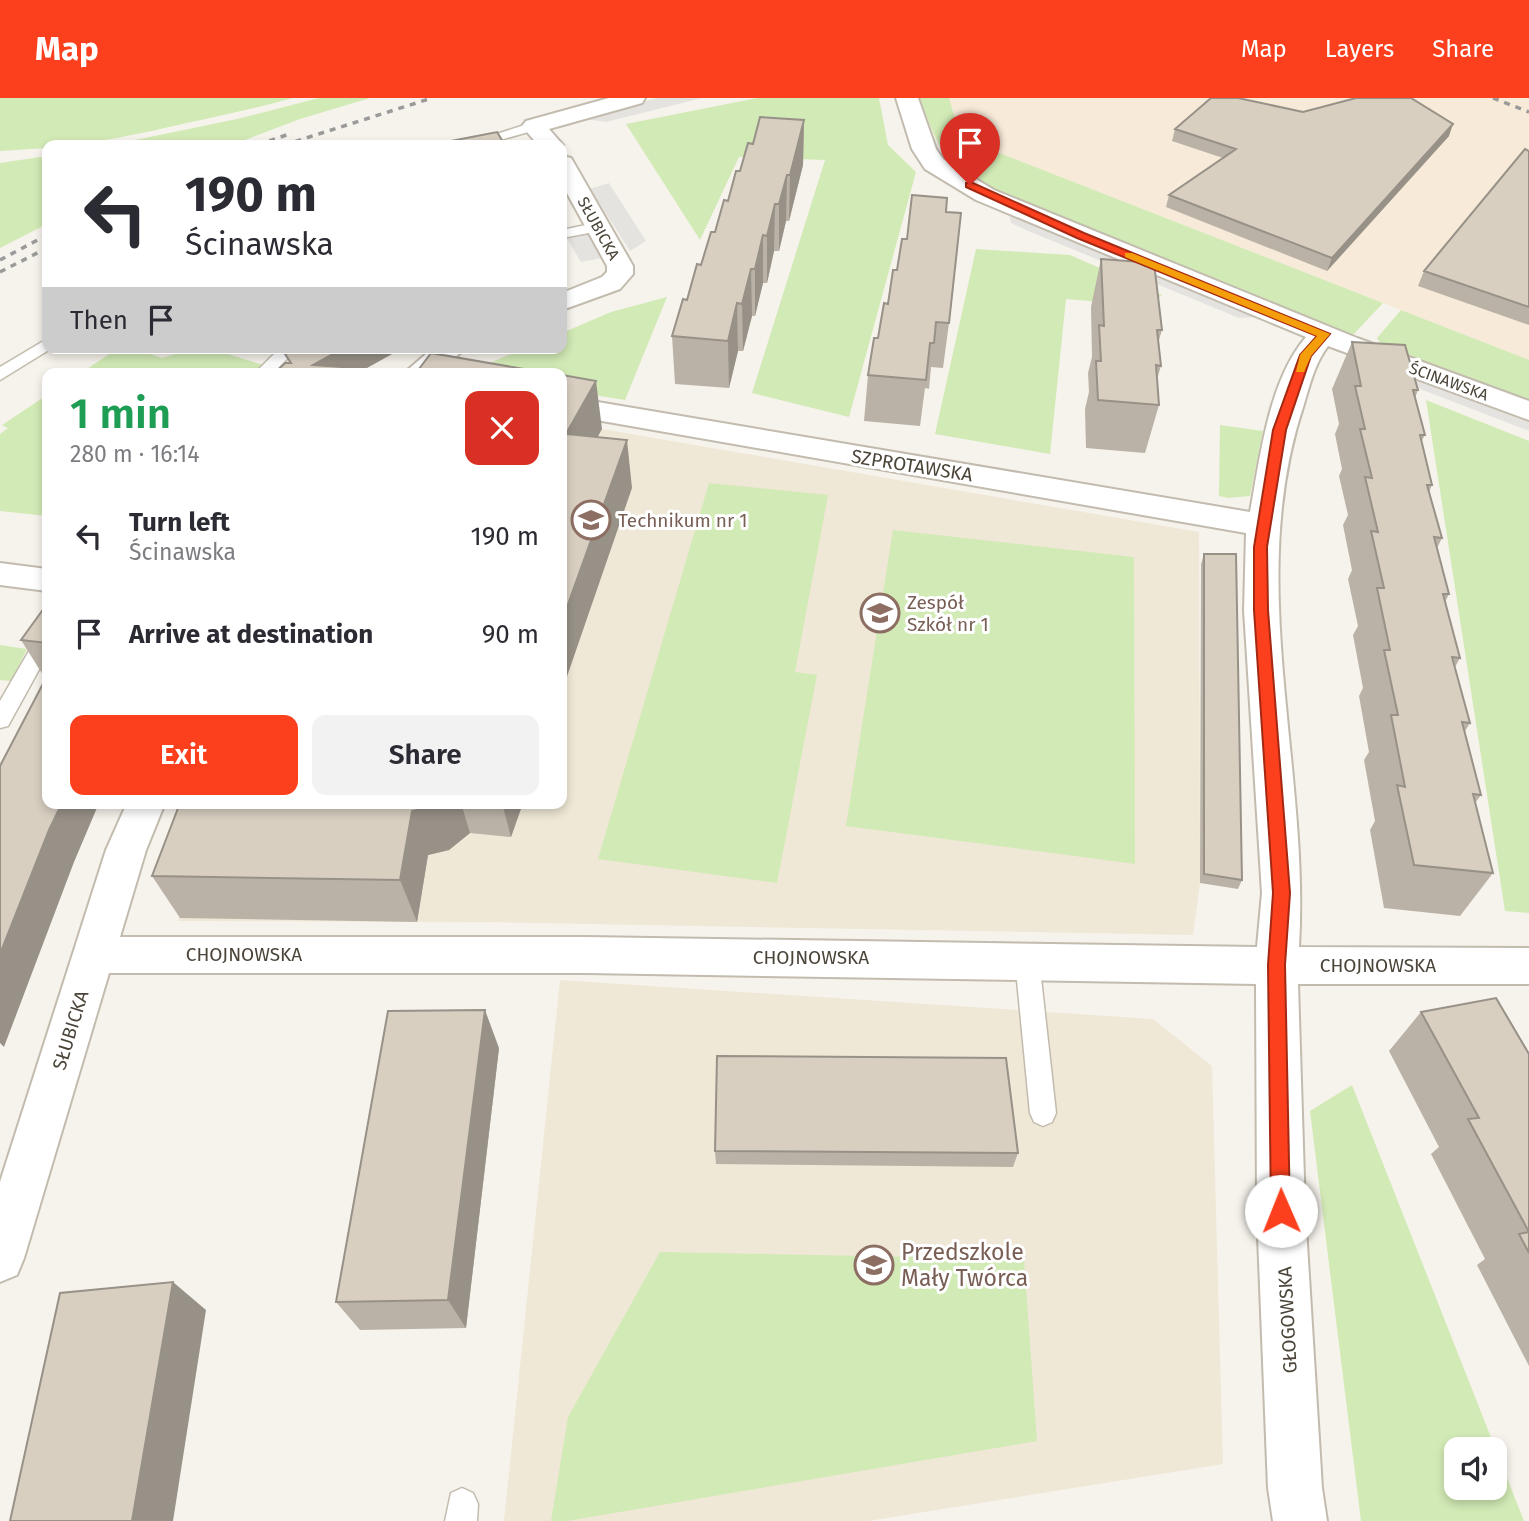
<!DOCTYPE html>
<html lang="en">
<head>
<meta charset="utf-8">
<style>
	:root { --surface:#fff; --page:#f2f2f3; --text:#2b2b33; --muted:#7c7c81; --accent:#fc3f1d }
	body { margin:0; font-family:"Fira Sans",sans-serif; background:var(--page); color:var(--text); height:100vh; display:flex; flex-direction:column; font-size:26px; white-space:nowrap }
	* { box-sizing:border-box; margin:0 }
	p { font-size:23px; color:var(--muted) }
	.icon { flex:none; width:38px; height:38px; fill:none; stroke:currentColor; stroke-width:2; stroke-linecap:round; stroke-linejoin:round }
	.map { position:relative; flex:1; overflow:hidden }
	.panel { position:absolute; left:42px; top:270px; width:525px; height:441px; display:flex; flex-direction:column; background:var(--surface); border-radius:14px; box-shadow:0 4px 10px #0003 }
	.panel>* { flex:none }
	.banner { position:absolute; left:42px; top:42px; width:525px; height:214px; border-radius:14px; box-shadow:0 4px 10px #0003; background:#fff; color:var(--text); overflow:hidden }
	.buttons { position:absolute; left:1444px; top:1339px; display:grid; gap:14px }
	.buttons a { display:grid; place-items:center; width:63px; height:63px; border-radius:14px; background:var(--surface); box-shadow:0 4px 10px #0003; font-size:35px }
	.pin { position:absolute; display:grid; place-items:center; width:60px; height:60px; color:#fff; margin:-72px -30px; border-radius:50% 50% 50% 0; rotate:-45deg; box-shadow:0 0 7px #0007 }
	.pin .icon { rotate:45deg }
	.me { position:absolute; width:77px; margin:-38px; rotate:359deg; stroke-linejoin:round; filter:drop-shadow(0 0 5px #0008) }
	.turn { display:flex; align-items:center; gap:24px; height:147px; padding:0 28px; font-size:32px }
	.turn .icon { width:91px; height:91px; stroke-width:2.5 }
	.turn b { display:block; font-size:49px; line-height:60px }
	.then { display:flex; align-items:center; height:66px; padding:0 28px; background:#0003; gap:14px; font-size:26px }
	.round { display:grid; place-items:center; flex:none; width:74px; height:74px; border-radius:14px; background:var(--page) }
	.summary { display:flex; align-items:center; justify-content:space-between; height:119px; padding:0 28px }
	h1 { font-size:42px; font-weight:600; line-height:52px; color:#1e9e55 }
	.cta { display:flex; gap:14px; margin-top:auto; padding:14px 28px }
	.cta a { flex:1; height:80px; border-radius:14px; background:var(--accent); color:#fff; font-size:28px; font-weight:600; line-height:80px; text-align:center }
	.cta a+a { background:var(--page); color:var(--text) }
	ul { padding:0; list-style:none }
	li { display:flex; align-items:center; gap:21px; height:98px; padding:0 28px }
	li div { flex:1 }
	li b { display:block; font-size:26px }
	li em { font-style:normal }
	header { display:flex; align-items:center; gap:42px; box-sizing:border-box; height:98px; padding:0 35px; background:var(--accent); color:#fff }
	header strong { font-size:33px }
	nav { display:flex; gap:38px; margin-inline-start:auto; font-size:24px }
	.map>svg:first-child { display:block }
	.commercial { fill:#f7ead8 }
	.education { fill:#efe8d6 }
	.green { fill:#d2eab5; fill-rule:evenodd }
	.parking { fill:#e5e3e0 }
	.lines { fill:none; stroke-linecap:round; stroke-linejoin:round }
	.service-casing { stroke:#c2bbae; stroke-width:3 }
	.minor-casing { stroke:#c2bbae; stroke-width:4 }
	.service { fill:#fff; fill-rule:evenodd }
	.minor { fill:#fff; fill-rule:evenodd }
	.rail { stroke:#9a9a9a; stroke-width:3.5; stroke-dasharray:6 6; stroke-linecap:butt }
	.wall { fill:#bab2a6 }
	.shaded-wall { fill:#979187 }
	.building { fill:#d8cfc1; stroke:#979187; stroke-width:2 }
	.route { fill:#fc3f1d; stroke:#a42913; stroke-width:2 }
	.slow { fill:#f59e0b }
	.labels { text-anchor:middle; stroke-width:6; stroke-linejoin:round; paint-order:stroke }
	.far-street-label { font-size:16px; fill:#4b4439; stroke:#fff }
	.street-label { font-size:19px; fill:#4b4439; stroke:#fff }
	.education-label { font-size:19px; fill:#785e54; stroke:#fff; text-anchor:start }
	.near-education-label { font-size:23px; fill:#785e54; stroke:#fff; text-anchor:start }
</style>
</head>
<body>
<header>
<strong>Map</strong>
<nav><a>Map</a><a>Layers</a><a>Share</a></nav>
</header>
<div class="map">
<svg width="1529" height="1423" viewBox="0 0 1529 1423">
	<rect width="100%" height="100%" fill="#f6f3ec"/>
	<path class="commercial" d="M949 0H1529V262L961 40Z"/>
	<path class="education" d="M562 324 1199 434 1200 785 1193 837 480 824 178 823 218 705H562Z
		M560 882 1153 921 1212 968 1223 1366 868 1423H504Z"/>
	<path class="green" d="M0 0H293C257 10 223 17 187 25 142 35 94 47 47 47V50L0 53Z
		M319 0H370L300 21 232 47H111L237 21Z
		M757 0H879L888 47 916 74 849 319 752 295 825 62 739 59 700 142 626 26Z
		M920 0H949L961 40 1383 205 1353 237 1004 95C947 67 941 60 920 0Z
		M47 58V126L0 150V65Z
		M976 151 1070 157 1162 197 1149 208 1066 201 1050 356 935 336Z
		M667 199 625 302 562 292V275H466L525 250H562V235L611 214Z
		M1401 212 1529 262V301L1383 249 1377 240Z
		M118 250H132L162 260 195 250H208L263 267 255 275H81Z
		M47 297V418L0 413V336L8 330 2 327Z
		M1426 302 1529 343V815L1505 813Z
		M1220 327 1263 333 1250 398 1228 400 1219 398Z
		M709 385 828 397 795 574 817 577 777 785 598 761Z
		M893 432 1134 459 1135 766 846 728Z
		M0 547 27 551 11 583 0 582Z
		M1352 987 1524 1423H1361L1310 1013ZM1456 1351H1494V1390H1456Z
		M660 1154 1024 1161 1037 1343 567 1423H551L568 1319Z"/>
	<path class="parking" d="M657 0H702L606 24 579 20Z
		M609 85 646 143 630 153 590 91Z
		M1009 117 1207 199 1256 219 1239 220 1026 132 1011 125Z
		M588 135 602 160 581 164 566 139Z
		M1393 273 1529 324V333L1402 284Z"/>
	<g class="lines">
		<defs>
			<path id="service" d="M534 24 541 28 539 31 483 47H462Z
				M600 124 605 126V132L562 140V132Z
				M47 241V250H52L0 282V269Z
				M280 250H298L273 275H255Z
				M47 532V557L8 628 0 630V603L40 534Z
				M1027 851 1036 854 1039 862 1056 1015 1052 1024 1043 1028 1034 1024 1030 1015 1015 862 1018 854Z
				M462 1390 473 1395 478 1406 477 1423H445L451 1395Z"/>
			<path id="minor" d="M609 0H645L642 5 549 31 563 47 562 49 538 47 522 28 526 23Z
				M896 0H918L936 51 943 61 994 92 1357 240 1529 303V322L1328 248C1315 265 1310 286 1304 306 1244 484 1310 668 1299 849L1529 850V886H1298L1305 1113 1322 1390 1327 1423H1273L1268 1390 1257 1113 1256 886 587 875H109L24 1160 17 1177 0 1184V1084L106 752 127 705H165L146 752 120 839H587L1257 849 1262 795 1244 512 1246 435 562 316V298L1250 414C1260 359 1269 282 1306 239L976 102 925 71 912 51Z
				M562 58 571 60 574 65 633 168V176L620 191 562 212V195L602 179 607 174V168L562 86Z
				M433 250H466L437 275H404Z
				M0 465 47 471V493L0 487Z"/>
		</defs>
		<use href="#service" class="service-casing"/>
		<use href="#minor" class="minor-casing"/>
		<use href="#service" class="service"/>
		<use href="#minor" class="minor"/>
		<path class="rail" d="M1493 0 1529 14
			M258 47 292 35
			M284 47 432 0
			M0 162 47 137
			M0 174 47 150"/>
	</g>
	<path class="wall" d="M1303 14 1449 38 1327 173 1166 109 1169 97 1223 60 1172 43 1175 31Z
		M804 22 803 67 789 123H786L779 153H774L767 185H763L755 218H752L743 253H738L729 290 675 286 672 238 740 73Z
		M1529 53V227L1418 188 1424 173Z
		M946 114 949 225 943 270 931 269 929 291 925 290 920 328 864 323 868 277 897 172Z
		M1101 161 1162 232 1158 245 1161 268 1157 281 1159 307 1145 355 1086 350 1085 311 1089 294 1088 275 1092 259 1091 209Z
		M1352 244 1418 292 1415 300 1425 337 1421 344 1432 387 1429 394 1442 440 1437 450 1449 496 1445 504 1460 560 1455 569 1470 625 1465 633 1481 697 1475 705 1493 775 1460 818 1384 810 1370 732 1375 723 1364 662 1369 654 1359 598 1363 590 1353 537 1358 528 1348 481 1352 472 1343 427 1348 417 1339 378 1342 371 1335 336 1339 326 1332 291Z
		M1204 456 1242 782 1238 791 1200 785 1201 466Z
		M47 506V577H43L21 542Z
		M180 705H523L511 739 470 735 449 752 428 757 417 824 180 820 152 778Z
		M1421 914 1529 956V1268L1477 1167 1485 1161 1431 1056 1439 1049 1389 953Z
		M499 950 466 1230 360 1232 336 1204Z
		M715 1053 1018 1055 1013 1069 716 1066Z"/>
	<path class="shaded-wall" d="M804 22 803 67 789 123 790 77Z
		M1453 26 1449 38 1327 173 1332 160Z
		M787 77 786 123 779 153V106Z
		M775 106 774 153 767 185V138Z
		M763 137V185L755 218V171Z
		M751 171 752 218 743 253 742 206Z
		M737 205 738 253 729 290 728 243Z
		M344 250H403L358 275H316L313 267Z
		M596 283 602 331 573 384 566 336Z
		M627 342 632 390 562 593V523Z
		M62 705H99L74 764 4 949 0 945V856L49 732Z
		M438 705H461L470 735 449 752 428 757 417 824 400 782 412 713Z
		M502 705H523L511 739Z
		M485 912 499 950 466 1230 448 1202Z
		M173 1184 206 1212 173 1423H132Z"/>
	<path class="building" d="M1211 0H1238L1303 14 1356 0H1411L1453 26 1332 160 1169 97 1236 51 1175 31Z
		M760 19 804 22 790 77H787L779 106H775L767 138 763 137 755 171H751L742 206 737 205 728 243 672 238 683 201 687 202 697 166 701 167 711 134H715L724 102 728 103 736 73H740L748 45 753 46Z
		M497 34 505 47H453L451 43Z
		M1525 51 1529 53V209L1424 173Z
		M912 97 947 100 946 114 961 115 949 225 936 224 934 245H930L926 282 868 277 874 240H878L884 205 888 206 893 172H897L902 141H907Z
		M1101 161 1154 165 1162 232H1157L1161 268 1156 267 1159 307 1098 302 1096 263H1101L1099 227 1104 228Z
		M1352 244 1405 247 1418 292H1413L1425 337H1420L1432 387H1427L1442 440 1434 439 1449 496H1443L1460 560 1452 559 1470 625 1462 624 1481 697 1473 696 1493 775 1414 767 1397 687 1405 689 1391 617H1398L1384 552H1390L1377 490H1384L1371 433 1378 434 1365 379 1372 380 1360 331H1365L1355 288H1361Z
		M294 250H344L313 267 342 269 337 275H275L285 265H291L285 256Z
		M431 255 547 275H416Z
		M562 277 596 283 566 336 627 342 562 523Z
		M1204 456H1236L1242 782 1204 776Z
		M47 506V545L21 542Z
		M47 578V705H62L49 732 0 856V668Z
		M180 705H438L435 708 412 713 400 782 152 778Z
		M1496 900 1529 956V1155L1519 1136 1529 1134 1468 1021 1479 1020 1421 914Z
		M485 912 448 1202 336 1204 388 913Z
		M717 958 1006 960 1018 1055 715 1053Z
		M173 1184 132 1423H10L60 1195Z"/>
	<path class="route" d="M966 85H973L1084 135 1330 236 1311 258 1286 332 1267 449 1268 512 1290 795 1285 867 1290 1113 1288 1119 1281 1122 1274 1119 1271 1113 1268 867 1273 795 1254 512V449L1273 332 1300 257 1317 238 1077 140 966 89Z"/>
	<path class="slow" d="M1125 155H1132L1330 236 1311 258 1304 274H1296L1300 257 1317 238 1125 159Z"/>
	<defs>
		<symbol id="school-ring" viewBox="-11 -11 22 22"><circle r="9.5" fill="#fff" stroke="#8d6e63" stroke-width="1.5"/><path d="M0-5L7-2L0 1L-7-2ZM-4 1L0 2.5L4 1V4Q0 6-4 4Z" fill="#8d6e63"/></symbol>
	</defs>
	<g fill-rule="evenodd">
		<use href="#school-ring" x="569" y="400" width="44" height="44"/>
		<use href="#school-ring" x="858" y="493" width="44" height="44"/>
		<use href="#school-ring" x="852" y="1145" width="44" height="44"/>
	</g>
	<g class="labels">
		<g class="far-street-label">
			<text transform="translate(599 130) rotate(61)" y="6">SŁUBICKA</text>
			<text transform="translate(1449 283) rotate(20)" y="6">ŚCINAWSKA</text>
		</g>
		<g class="street-label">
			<text transform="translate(912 367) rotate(9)" y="7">SZPROTAWSKA</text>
			<text x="244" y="863">CHOJNOWSKA</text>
			<text x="811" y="866">CHOJNOWSKA</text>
			<text x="1378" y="874">CHOJNOWSKA</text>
			<text transform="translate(70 932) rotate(-73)" y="7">SŁUBICKA</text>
			<text transform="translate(1287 1222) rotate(-93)" y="7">GŁOGOWSKA</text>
		</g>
		<g class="education-label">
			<text x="618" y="429">Technikum nr 1</text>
			<text x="907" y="511">Zespół<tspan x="907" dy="22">Szkół nr 1</tspan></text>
		</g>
		<g class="near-education-label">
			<text x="901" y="1162">Przedszkole<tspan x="901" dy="26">Mały Twórca</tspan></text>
		</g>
	</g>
</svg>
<div class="buttons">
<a><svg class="icon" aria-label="sound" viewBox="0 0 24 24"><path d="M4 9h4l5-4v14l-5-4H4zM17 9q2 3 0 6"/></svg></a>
</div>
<div class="pin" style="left:970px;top:87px;background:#d93025"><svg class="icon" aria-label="arrive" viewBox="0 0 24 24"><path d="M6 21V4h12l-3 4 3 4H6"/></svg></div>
<svg class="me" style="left:1281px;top:1113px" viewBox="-20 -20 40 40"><circle r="19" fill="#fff"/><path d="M0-13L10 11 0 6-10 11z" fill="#fc3f1d"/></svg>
<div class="banner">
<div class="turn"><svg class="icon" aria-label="left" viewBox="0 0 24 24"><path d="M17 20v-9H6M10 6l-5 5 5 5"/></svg><div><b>190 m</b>Ścinawska</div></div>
<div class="then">Then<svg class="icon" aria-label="arrive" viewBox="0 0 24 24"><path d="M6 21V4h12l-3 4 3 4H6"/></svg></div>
</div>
<section class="panel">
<div class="summary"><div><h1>1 min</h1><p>280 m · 16:14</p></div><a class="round" style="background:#d93025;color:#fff"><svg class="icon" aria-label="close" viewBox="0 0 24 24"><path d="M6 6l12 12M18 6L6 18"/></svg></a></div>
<ul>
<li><svg class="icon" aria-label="left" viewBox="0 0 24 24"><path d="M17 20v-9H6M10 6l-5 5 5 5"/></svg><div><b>Turn left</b><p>Ścinawska</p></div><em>190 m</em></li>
<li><svg class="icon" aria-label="arrive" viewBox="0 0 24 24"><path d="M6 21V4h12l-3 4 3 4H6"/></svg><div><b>Arrive at destination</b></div><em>90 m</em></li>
</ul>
<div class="cta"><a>Exit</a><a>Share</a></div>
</section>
</div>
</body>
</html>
